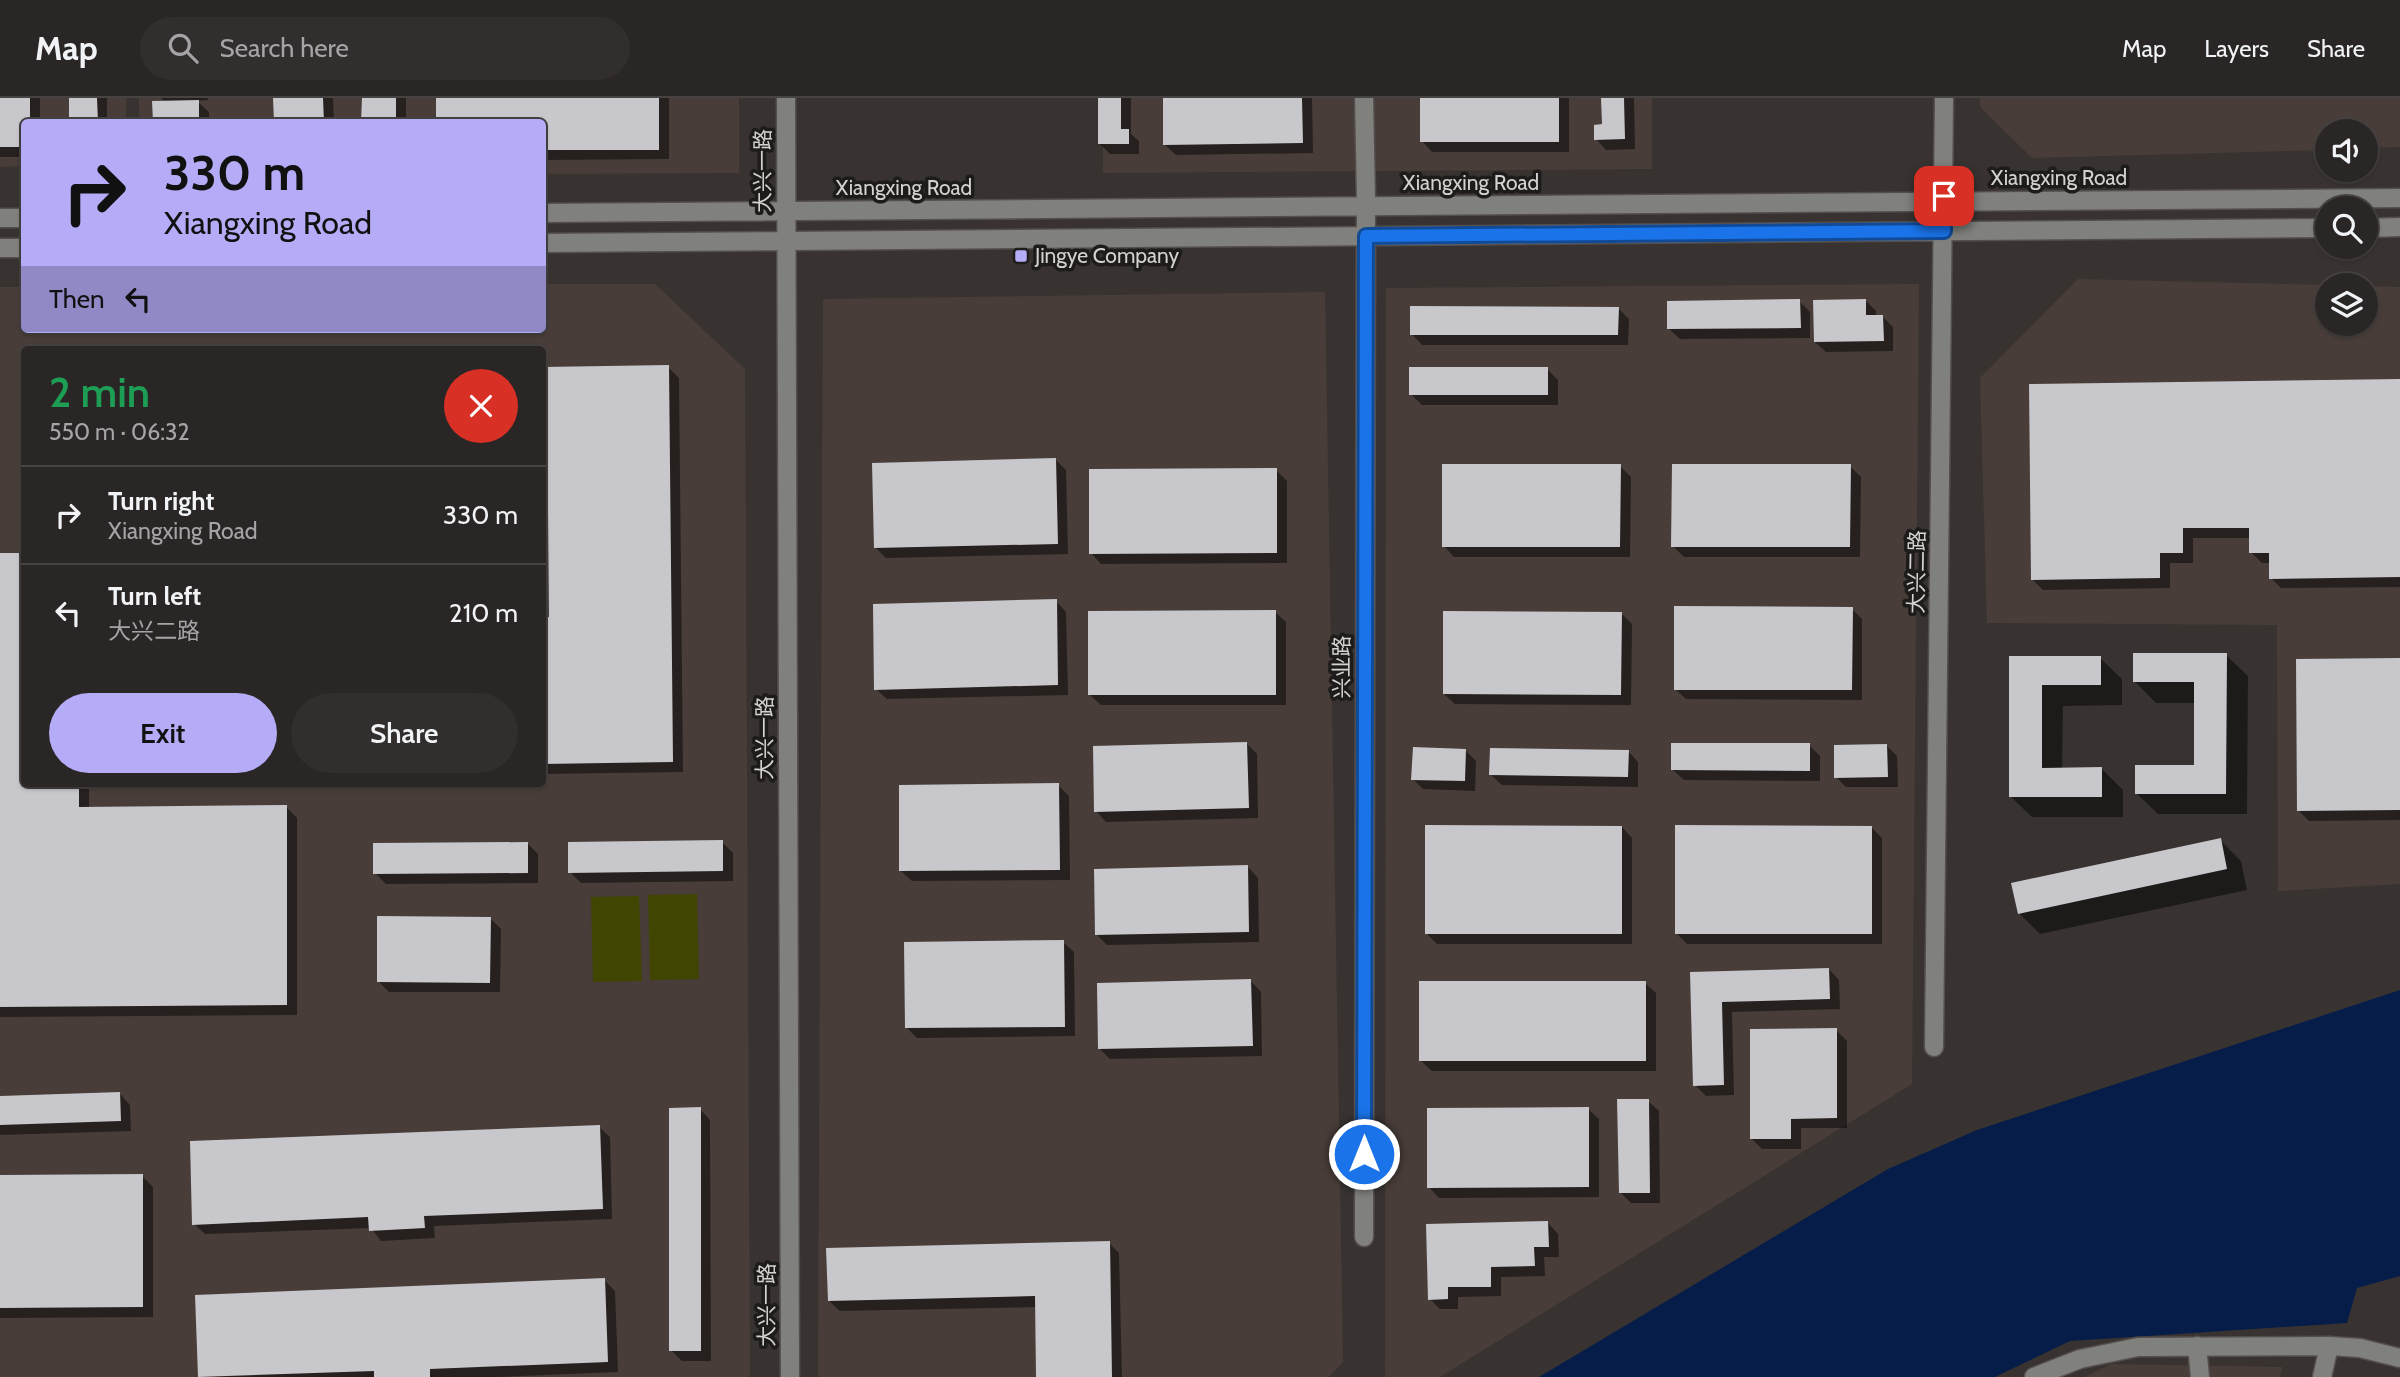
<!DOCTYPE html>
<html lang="en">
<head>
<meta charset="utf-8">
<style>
	:root { --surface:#2a2625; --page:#322e2d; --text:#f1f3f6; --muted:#a5a5a7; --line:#464342; --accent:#b5acf8 }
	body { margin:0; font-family:Cabin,"Noto Sans SC",sans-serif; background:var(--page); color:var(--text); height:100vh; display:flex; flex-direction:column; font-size:26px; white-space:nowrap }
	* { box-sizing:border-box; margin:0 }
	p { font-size:23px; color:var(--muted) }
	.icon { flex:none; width:38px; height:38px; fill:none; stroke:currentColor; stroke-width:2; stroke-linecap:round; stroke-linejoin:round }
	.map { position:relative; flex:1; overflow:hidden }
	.details { position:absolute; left:21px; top:248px; width:525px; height:441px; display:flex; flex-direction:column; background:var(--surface); border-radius:7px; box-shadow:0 2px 5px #0004,0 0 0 2px var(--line) }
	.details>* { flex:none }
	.hud { position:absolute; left:21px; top:21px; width:525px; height:214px; border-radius:7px; box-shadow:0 2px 5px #0004,0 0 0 2px var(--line); background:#b5acf8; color:#111; overflow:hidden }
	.buttons { position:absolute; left:2315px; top:21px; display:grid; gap:14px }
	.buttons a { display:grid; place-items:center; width:63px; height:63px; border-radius:50%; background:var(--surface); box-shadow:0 2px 5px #0004,0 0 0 2px var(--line); font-size:35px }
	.pin { position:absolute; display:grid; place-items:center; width:60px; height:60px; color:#fff; margin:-30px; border-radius:14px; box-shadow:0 4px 10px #0006 }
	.me { position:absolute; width:77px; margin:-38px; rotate:0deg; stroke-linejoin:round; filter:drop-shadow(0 0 5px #0008) }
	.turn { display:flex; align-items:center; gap:24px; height:147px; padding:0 28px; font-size:32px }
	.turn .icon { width:91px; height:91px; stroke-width:2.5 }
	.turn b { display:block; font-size:49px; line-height:60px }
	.then { display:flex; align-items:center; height:66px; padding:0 28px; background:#0003; gap:14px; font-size:26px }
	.round { display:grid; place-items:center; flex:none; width:74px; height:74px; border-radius:37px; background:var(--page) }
	.head { display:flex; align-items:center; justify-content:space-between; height:119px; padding:0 28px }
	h1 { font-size:42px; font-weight:600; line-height:52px; color:#1e9e55 }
	.primary-button { display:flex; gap:14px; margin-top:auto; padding:14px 28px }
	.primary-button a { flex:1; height:80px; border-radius:42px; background:var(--accent); color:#111; font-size:28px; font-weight:600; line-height:80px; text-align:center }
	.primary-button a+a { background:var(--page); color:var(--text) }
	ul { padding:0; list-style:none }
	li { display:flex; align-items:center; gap:21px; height:98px; padding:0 28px; border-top:2px solid var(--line) }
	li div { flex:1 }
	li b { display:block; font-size:26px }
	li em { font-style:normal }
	header { display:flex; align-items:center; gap:42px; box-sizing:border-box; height:98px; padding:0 35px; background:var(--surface); border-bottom:2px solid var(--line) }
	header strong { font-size:33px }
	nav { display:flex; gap:38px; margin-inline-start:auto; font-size:24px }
	.search { width:490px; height:63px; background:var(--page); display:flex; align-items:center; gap:18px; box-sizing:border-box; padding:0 24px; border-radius:38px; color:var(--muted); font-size:26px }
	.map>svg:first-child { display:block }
	.built { fill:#483d39; fill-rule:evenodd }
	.green { fill:#404502 }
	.water { fill:#061d49 }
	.shadow { fill:#0007 }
	.building { fill:#c7c7cc }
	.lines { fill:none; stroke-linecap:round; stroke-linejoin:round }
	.minor-casing { stroke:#544f4e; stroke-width:21 }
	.minor { stroke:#80807d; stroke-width:18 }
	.route-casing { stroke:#114b97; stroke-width:18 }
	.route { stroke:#1a73e8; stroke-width:12 }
	.poi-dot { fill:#b5acf8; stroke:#1e1c1b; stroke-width:2.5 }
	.labels { text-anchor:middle; stroke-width:7; stroke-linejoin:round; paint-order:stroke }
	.street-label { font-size:21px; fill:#d4d1d0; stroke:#1e1c1b }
	.poi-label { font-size:21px; fill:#d4d1d0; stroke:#1e1c1b; text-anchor:start }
</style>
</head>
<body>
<header>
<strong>Map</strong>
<div class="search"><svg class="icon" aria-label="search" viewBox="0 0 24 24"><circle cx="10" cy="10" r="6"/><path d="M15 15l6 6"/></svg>Search here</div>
<nav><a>Map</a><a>Layers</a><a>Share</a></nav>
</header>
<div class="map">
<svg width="2400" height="1279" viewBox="0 0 2400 1279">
	<rect width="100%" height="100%" fill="#383331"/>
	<path class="built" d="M0 0H126V24H24V68L0 69Z
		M139 0H739V75L543 76 542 24H139Z
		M1103 0H1652V71L1103 75Z
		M1980 0H2400V49L2366 50V33H2328L2327 52 2032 60 1980 9Z
		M2078 181 2334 187H2328V226H2366V188L2400 189V786L2278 793 2277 527 1987 525 1980 280Z
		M543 186H655L745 271 750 1279H0V189H24V231H542ZM24 252H542V686H24Z
		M1919 186 1912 986 1440 1279H1385L1386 190Z
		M1325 194 1343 1264 1329 1279H818L823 201Z
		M2111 1266 2282 1269 2280 1279H2085Z"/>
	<path class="green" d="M697 796 699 881 650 882 648 797Z
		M639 798 642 883 593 884 591 799Z"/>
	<path class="water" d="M2400 892V1178L2357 1190 2347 1225 2070 1243 1995 1279H1539L1888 1071 1977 1032Z"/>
	<path class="shadow" d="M0 0H40V24H24V59H0Z
		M70 0H107V24H71Z
		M161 0H208V2L197 3 209 14V24H154V5L165 4Z
		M275 0H333L334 24H276Z
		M364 0H406V24H363Z
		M438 0H669V61L542 62V24H438Z
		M1100 0H1131V36L1139 43V56H1110L1099 45Z
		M1164 0H1312L1313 55 1176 57 1165 47Z
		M1422 0H1569V54H1432L1422 43Z
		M1603 0H1634L1635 51 1606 52 1596 41 1603 28Z
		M1865 202 1876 213V219L1882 218 1893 229V253L1826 254 1815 244Z
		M1799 203 1810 214V240L1680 241 1669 231Z
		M1618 210 1629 221 1628 247H1422L1412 236Z
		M668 269 679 280 683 674 542 676V521L551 520 550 424H542V271Z
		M1547 271 1558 282V307H1422L1411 296Z
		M2400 283V489L2281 490 2271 480V465H2262L2251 454V440H2193V465H2170V490L2043 492 2032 481Z
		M1056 362 1066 372 1068 456 886 460 876 450Z
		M1620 368 1631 379 1630 459H1454L1444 448Z
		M1850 368 1861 379 1860 459H1684L1673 448Z
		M1276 372 1287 383V465L1101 466 1091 455Z
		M24 456V686H89V710L286 709 297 720V917L0 919V457Z
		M1056 503 1066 514 1068 597 887 601 876 591Z
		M1852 511 1862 521V602L1686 601 1675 591Z
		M1275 514 1286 524V607H1101L1090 597Z
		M1621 515 1632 526 1631 607 1455 606 1444 596Z
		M2226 557 2248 578 2247 716H2158L2136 695 2195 669V605H2156L2135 584Z
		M2011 560H2100L2122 581V607L2063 608 2062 671H2102L2123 692V719H2032L2010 698Z
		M2400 561V722L2309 723 2299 713Z
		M1247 646 1257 656 1258 720 1106 724 1096 713Z
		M1809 647 1820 658V683L1684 682 1673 672Z
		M1887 648 1897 658 1898 689H1846L1836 679Z
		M1466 653 1476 663 1475 693 1423 691 1413 681Z
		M1628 653 1638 664V689L1502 687 1491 677Z
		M1058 687 1069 698 1070 782 912 783 901 773Z
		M1622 729 1632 740V846H1437L1426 835Z
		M1872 730 1882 740V846H1687L1676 835Z
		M2220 742 2241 763 2247 792 2040 836 2019 815Z
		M722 744 733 755V783L581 785 570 774Z
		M527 745 538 756V785L386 786 375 775Z
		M1248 769 1258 780 1259 844 1107 847 1097 837Z
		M490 820 501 831 500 894H389L379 884Z
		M1063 844 1074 854 1075 938 917 940 906 929Z
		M1829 871 1839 882 1840 911 1732 914 1734 997 1706 998 1695 987 1692 875Z
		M1251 883 1261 894 1262 958 1110 961 1100 951Z
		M1645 885 1656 895V973H1432L1421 963Z
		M1836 932 1847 943V1030H1801V1051H1762L1752 1041Z
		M120 996 130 1007 131 1033 0 1037V1000Z
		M1648 1003 1659 1013 1660 1105H1631L1621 1095Z
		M700 1011 710 1022 711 1263H682L671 1252Z
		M1588 1011 1599 1021V1099L1439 1100 1429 1089Z
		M599 1029 610 1039 612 1121 434 1128 435 1140 381 1143 371 1130 205 1136 194 1126Z
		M142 1078 153 1089V1219L0 1220V1079Z
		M1548 1125 1558 1136 1559 1159H1544L1545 1178 1501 1179V1198L1458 1199V1211H1440L1430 1201Z
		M1109 1145 1119 1155 1122 1279H1038L1037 1209 840 1213 829 1203Z
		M604 1182 615 1193 618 1274 495 1279H200L197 1198Z"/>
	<path class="building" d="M0 0H30V24H24V49H0Z
		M69 0H97L98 24H69Z
		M273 0H323L324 24H274Z
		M362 0H396V24H361Z
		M436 0H659V52H542V24H436Z
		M1098 0H1121V31H1129V46H1098Z
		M1163 0H1302L1303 45 1163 47Z
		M1420 0H1559V44H1420Z
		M1601 0H1624L1625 41 1594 42V27L1602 26Z
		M199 2V24H153L152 3Z
		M1800 201 1801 230 1667 231V203Z
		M1866 201V217H1883L1884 243 1814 244 1813 202Z
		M1410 208 1619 209 1618 237H1410Z
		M669 267 673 664 542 666V519H549L548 414H542V269Z
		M1409 269H1548V297H1409Z
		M2400 281V479L2269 481V455H2249V430H2183V455H2160V480L2031 482 2029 286Z
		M1056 360 1058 446 874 450 872 365Z
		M1442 366H1621L1620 449H1442Z
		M1672 366H1851L1850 449H1671Z
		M1277 370V455L1089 456V371Z
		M0 455H24V686H79V709L287 707V907L0 909Z
		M1057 501 1058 587 874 592 873 506Z
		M1674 508 1853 509 1852 592H1674Z
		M1276 512V597H1088V513Z
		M1443 513 1622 514 1621 597 1443 596Z
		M2133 555H2227L2226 696H2135V667H2194V584H2133Z
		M2009 558H2101V587H2042V670L2102 669V699H2009Z
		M2400 560V712L2297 713 2296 561Z
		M1247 644 1249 710 1094 714 1093 648Z
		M1671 645H1810V673L1671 672Z
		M1887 646 1888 679 1834 680V647Z
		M1413 649 1466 651 1465 683 1411 682Z
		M1490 650 1629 652 1628 679 1489 677Z
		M1059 685 1060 772 899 773V687Z
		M1425 727 1622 728V836H1425Z
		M1675 727 1872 728V836H1675Z
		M2221 740 2227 771 2018 816 2011 785Z
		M723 742V773L568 775V744Z
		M528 744V775L373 776V745Z
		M1248 767 1249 834 1095 837 1094 771Z
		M377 818 491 819 490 885 377 884Z
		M1064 842 1065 929 905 930 904 844Z
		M1829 870 1830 901 1722 904 1724 987 1693 988 1690 874Z
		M1251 881 1253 948 1098 951 1097 885Z
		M1419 883H1646V963H1419Z
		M1837 930V1020L1791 1021V1041H1750V931Z
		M120 994 121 1023 0 1027V998Z
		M1617 1001H1649L1650 1095H1619Z
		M701 1009V1253H669V1010Z
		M1589 1009V1089L1427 1090V1010Z
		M600 1027 603 1111 424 1118 425 1130 369 1133 368 1119 192 1127 190 1043Z
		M143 1076V1209L0 1210V1077Z
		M1548 1123 1549 1149H1534L1535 1168 1491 1169V1189H1448V1201L1428 1202 1426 1126Z
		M1110 1143 1112 1279H1036L1035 1198 828 1203 826 1150Z
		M605 1180 608 1264 430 1271V1279H374V1273L198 1279 195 1197Z"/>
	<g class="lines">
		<defs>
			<path id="minor" d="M786 0 790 1279
				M542 115 2400 100
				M0 120H24
				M2366 130 2400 129
				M542 145 2328 130
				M0 150H24
				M1934 949 1944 0
				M1364 1139 1366 100 1364 0
				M2197 1248 2200 1279
				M2034 1279 2080 1261 2138 1249 2329 1248 2360 1250 2400 1260
				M2322 1279 2329 1248"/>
		</defs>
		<use href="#minor" class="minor-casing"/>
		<use href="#minor" class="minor"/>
	</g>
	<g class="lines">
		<defs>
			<path id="route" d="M1364 1056 1366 138 1944 133V98"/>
		</defs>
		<use href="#route" class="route-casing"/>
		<use href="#route" class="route"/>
	</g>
	<rect class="poi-dot" x="1014" y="151" width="14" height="14" rx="3.5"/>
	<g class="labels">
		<g class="street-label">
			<text transform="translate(763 73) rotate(-90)" y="7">大兴一路</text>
			<text x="2059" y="87">Xiangxing Road</text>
			<text x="1471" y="92">Xiangxing Road</text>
			<text x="904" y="97">Xiangxing Road</text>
			<text transform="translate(1917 474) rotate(-89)" y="7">大兴二路</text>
			<text transform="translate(1342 569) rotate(-90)" y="7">兴业路</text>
			<text transform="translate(765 640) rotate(-90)" y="7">大兴一路</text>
			<text transform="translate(767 1207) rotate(-90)" y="7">大兴一路</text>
		</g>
		<g class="poi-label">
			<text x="1035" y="165">Jingye Company</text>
		</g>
	</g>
</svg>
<div class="buttons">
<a><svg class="icon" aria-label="sound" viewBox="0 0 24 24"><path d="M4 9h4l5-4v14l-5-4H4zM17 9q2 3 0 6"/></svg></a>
<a><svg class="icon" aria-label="search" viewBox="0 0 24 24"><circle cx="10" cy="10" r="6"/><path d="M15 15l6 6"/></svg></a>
<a><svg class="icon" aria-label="layers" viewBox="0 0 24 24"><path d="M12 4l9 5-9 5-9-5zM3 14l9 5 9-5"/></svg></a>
</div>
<div class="pin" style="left:1944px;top:98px;background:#d93025"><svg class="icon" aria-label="arrive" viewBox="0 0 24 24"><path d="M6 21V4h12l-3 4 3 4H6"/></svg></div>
<svg class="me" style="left:1364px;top:1056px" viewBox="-20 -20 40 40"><circle r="17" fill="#1a73e8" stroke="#fff" stroke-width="3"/><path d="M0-11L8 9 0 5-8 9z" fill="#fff"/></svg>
<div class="hud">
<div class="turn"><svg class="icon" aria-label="right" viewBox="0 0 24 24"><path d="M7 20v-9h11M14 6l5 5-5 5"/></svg><div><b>330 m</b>Xiangxing Road</div></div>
<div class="then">Then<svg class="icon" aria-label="left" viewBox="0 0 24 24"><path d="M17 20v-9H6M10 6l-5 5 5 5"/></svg></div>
</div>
<section class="details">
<div class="head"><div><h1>2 min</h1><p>550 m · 06:32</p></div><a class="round" style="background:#d93025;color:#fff"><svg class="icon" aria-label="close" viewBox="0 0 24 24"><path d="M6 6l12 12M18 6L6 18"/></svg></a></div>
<ul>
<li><svg class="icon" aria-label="right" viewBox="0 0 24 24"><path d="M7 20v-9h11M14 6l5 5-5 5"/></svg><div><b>Turn right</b><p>Xiangxing Road</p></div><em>330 m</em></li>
<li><svg class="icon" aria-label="left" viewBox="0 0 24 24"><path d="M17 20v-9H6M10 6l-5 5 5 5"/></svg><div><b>Turn left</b><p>大兴二路</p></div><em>210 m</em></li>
</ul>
<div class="primary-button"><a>Exit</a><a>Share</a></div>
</section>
</div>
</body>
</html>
